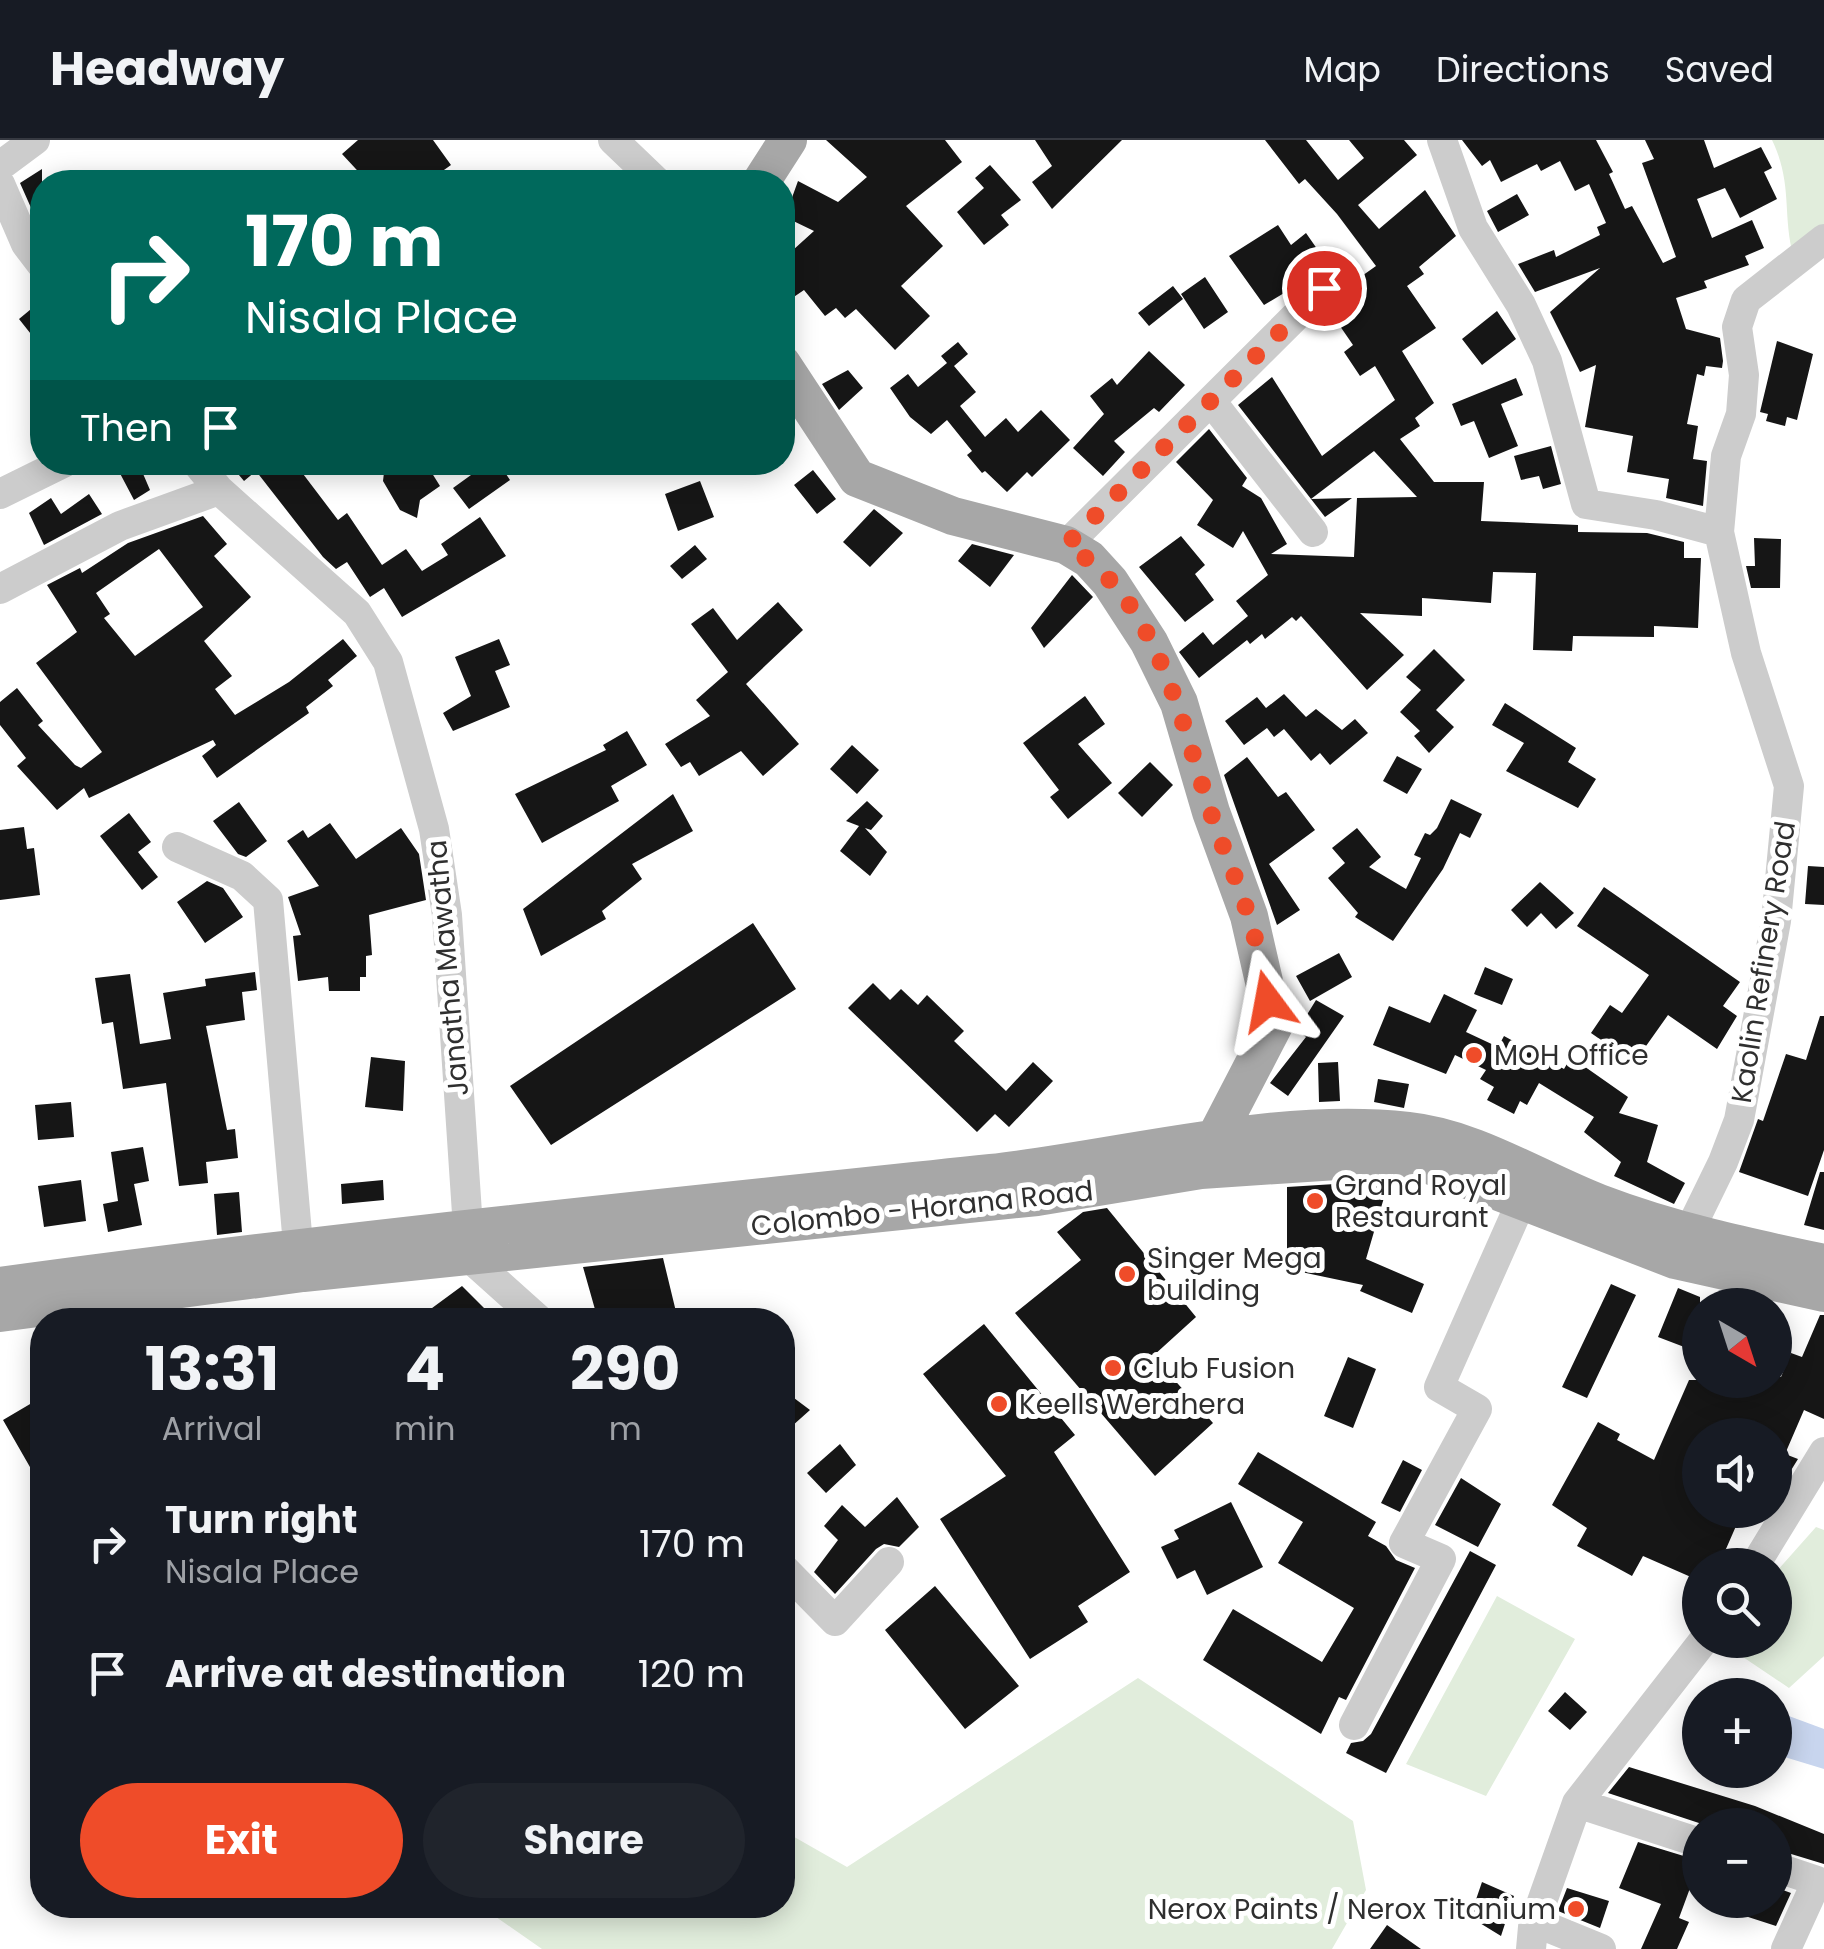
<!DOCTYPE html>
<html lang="en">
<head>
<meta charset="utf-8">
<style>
	:root { --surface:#171b24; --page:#20242c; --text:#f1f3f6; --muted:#9ea1a6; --line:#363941; --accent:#ef4c29 }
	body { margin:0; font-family:Poppins,sans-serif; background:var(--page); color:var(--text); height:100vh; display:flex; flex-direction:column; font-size:38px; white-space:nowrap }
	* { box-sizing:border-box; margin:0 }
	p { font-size:32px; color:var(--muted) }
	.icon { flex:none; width:55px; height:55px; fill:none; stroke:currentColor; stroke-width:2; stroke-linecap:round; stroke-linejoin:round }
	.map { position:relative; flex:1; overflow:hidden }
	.panel { position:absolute; left:30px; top:1168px; width:765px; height:610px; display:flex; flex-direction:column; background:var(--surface); border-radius:40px; box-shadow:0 5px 25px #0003 }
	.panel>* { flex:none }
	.top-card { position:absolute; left:30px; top:30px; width:765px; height:305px; border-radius:40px; box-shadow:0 5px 25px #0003; background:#00695c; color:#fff; overflow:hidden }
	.needle { width:65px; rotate:141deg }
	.buttons { position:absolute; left:1682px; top:1148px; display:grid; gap:20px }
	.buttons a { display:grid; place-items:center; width:110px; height:110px; border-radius:50%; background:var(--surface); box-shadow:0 5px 25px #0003; font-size:50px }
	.pin { position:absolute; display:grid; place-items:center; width:85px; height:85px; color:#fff; margin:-42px; border:5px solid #fff; border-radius:50%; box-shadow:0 2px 10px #0007 }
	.me { position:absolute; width:110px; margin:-55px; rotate:347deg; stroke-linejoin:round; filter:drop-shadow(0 0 8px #0008) }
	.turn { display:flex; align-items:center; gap:35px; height:210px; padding:0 50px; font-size:45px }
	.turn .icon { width:130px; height:130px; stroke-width:2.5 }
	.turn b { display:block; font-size:70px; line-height:85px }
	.then { display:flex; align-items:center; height:95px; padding:0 50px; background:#0003; gap:20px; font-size:38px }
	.eta { display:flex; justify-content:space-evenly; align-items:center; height:170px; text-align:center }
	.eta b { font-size:60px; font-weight:700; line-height:70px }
	.primary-button { display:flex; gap:20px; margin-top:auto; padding:20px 50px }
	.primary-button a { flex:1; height:115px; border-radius:60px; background:var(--accent); color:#fff; font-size:40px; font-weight:700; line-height:115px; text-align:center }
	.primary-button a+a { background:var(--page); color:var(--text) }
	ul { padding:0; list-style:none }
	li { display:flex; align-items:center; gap:30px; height:130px; padding:0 50px }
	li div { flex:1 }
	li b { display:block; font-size:38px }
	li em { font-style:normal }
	header { display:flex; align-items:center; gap:60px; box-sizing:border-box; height:140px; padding:0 50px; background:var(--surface); border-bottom:2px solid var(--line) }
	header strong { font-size:48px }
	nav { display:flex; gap:55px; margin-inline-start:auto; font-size:35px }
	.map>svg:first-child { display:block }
	.green { fill:#e1eddc }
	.water { fill:#c8d5ee }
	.building { fill:#161616; fill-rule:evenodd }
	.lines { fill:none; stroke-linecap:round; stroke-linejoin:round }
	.minor { stroke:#ccc; stroke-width:30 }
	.major { stroke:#a7a7a7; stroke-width:38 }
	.route { stroke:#ef4c29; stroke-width:18; stroke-dasharray:0 32.4 }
	.poi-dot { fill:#ef4c29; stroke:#fff; stroke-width:4 }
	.labels { text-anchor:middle; stroke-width:10; stroke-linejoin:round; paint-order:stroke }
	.street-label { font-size:28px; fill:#2f2f2f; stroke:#fff }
	.poi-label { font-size:28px; fill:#2f2f2f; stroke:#fff; text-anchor:start }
</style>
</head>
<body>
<header>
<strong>Headway</strong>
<nav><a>Map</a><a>Directions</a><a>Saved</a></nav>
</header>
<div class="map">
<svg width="1824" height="1809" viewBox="0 0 1824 1809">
	<rect width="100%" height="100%" fill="#fff"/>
	<path class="green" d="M1772 0H1824V111L1795 122C1781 76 1794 46 1772 0Z
		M1816 1387 1824 1390V1516L1789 1548 1740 1515 1741 1500H1775V1433Z
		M1497 1456 1575 1499 1486 1656 1406 1624Z
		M1138 1538 1353 1681 1366 1750 1332 1809H542L479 1765H782L783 1699 789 1694 847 1727Z"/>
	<path class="water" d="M1775 1571 1824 1589V1629L1775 1614Z"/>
	<path class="building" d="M358 0H433L451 25 427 42H368L342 14Z
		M826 0H945L962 22 906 66 943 106 901 146 930 176 895 210 856 169 845 178 836 168 825 176 804 150 782 165V120L814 91 785 77 798 41 838 62 867 37Z
		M1035 0H1122L1052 69 1032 42 1052 26Z
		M1265 0H1306L1338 40 1364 18 1349 0H1404L1417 15 1358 65 1379 89 1425 50 1456 96 1419 127 1424 134 1407 146 1436 188 1402 211 1434 263 1415 278 1420 286 1400 299 1434 342H1484L1481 381 1578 385V392L1647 393 1684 402V418H1701L1698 488 1654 486V497L1573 496 1572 511 1533 510 1536 433 1493 432 1491 463 1422 458V476L1360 473 1404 515 1367 550 1301 476 1296 481 1292 477 1265 499 1262 494 1250 504 1247 500 1199 538 1179 512 1203 492 1213 505 1248 476 1236 461 1268 435 1243 391 1233 408 1197 385 1213 360 1176 322 1209 289 1247 338 1242 346 1261 358 1287 404 1271 414 1354 417 1357 358 1417 357 1374 311 1311 359 1352 358 1325 377 1238 265 1272 237 1322 316 1395 260 1375 226 1360 236 1344 212 1353 205 1331 173 1366 149 1359 138 1376 126 1337 74 1305 39 1299 44Z
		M1462 0H1596L1613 32 1609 34 1625 69 1632 66 1663 123 1676 117 1642 23 1654 19 1645 0H1704L1714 28 1761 7 1772 28 1764 32 1777 59 1740 78 1725 48 1697 59 1712 98 1752 80 1764 108 1745 116 1749 125 1704 141 1707 148 1676 158 1686 189 1720 198 1723 221 1722 228 1706 226 1704 236 1697 234 1687 284 1698 286 1693 319 1707 321 1703 366 1666 358 1669 339 1627 332 1633 296 1585 287 1596 225 1580 232 1550 172 1600 128 1535 152 1518 124 1554 110 1556 117 1600 95 1597 87 1606 83 1589 44 1575 51 1560 21 1541 31 1537 24 1501 42 1490 20 1482 26Z
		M990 25 1021 60 1001 75 1009 85 984 105 957 72 984 48 975 38Z
		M42 29V63L32 70 20 43Z
		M1517 54 1529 75 1498 92 1487 71Z
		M1278 85 1291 105 1306 93 1329 126 1264 165 1229 116Z
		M1205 137 1228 172 1204 189 1181 154Z
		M1173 146 1183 159 1149 186 1138 173Z
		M42 160V208L19 179Z
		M1497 171 1516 199 1482 225 1462 199Z
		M1777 201 1813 214 1797 280 1787 277 1785 286 1766 281 1768 274 1760 272Z
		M958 202 968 214 954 226 976 252 960 266 985 297 1006 278 1018 292 1041 270 1070 300 1032 337 1027 332 1007 352 985 331 982 333 967 315 972 311 947 280 931 294 910 277 890 248 908 234 918 247 947 223 941 216Z
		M1149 211 1185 245 1159 272 1154 268 1114 301 1125 312 1103 336 1073 308 1104 274 1090 256 1112 238 1117 245Z
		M848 230 863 248 839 270 822 244Z
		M1516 238 1523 255 1501 264 1518 306 1489 318 1474 281 1461 286 1452 264Z
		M1551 306 1561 344 1543 349 1539 336 1521 340 1514 316Z
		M114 322H138L150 350 134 360Z
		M228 322H294L338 380 347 373 382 425 406 409 422 431 448 415 441 404 480 377 506 416 402 477 384 448 370 457 347 422 336 429 323 417 256 331 244 341Z
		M425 322 440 346 420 360 417 378 400 370 383 341 385 324Z
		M489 322H498L510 340 469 369 453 348Z
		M813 330 836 359 817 374 794 345Z
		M700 341 714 377 678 391 665 354Z
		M89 354 102 374 44 405 29 373 51 358 61 374Z
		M874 369 903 393 870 427 843 402Z
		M203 376 227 404 214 416 251 457 204 501 232 536 215 549 235 575 289 542 343 499 357 516 328 540 333 546 306 567 309 573 217 638 202 616 216 605 213 600 89 658 84 648 57 670 17 626 26 618 0 585V562L17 548 43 581 38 585 75 625 81 628 102 612 36 523 77 492 47 445 80 428 82 433 128 403ZM159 409 203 467 135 516 104 478 110 474 96 453Z
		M1181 396 1205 425 1195 434 1214 460 1185 482 1139 427Z
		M1754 398 1781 399 1780 448H1751L1746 426H1755Z
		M972 404 1014 415 990 447 958 421Z
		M695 405 707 419 682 439 670 426Z
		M1072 435 1093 457 1044 508 1031 488Z
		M778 462 803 490 746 544 799 604 763 636 741 611 699 636 690 622 681 627 665 604 710 576 696 560 728 532 691 484 713 468 737 500Z
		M499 499 510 525 495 531 510 567 453 591 443 573 471 556 455 517Z
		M1434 509 1465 540 1436 570 1454 587 1429 613 1414 596 1420 591 1400 572 1421 550 1406 537Z
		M1284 554 1306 577 1316 569 1342 590 1355 579 1368 593 1330 625 1320 613 1311 621 1284 589 1274 597 1267 588 1244 605 1225 581 1257 557 1266 568Z
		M1085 556 1105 584 1078 604 1112 643 1068 679 1050 657 1059 650 1023 603Z
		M1505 563 1576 608 1568 622 1596 639 1578 668 1506 631 1524 603 1492 585Z
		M627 591 647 625 611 646 619 661 542 703 515 654 606 610 603 605Z
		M852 605 879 630 857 654 830 629Z
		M1397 616 1422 629 1407 654 1383 641Z
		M1247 617 1278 657 1286 652 1315 690 1269 724 1300 770 1277 785 1224 635Z
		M1150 622 1173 645 1142 677 1118 653Z
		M673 654 693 691 632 724 642 739 602 771 606 779 541 816 523 769Z
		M1451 659 1482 674 1470 698 1460 693 1443 729 1393 801 1355 777 1358 773 1328 738 1345 723 1332 708 1357 688 1381 717 1369 727 1406 749 1421 718 1414 715 1425 693 1430 695 1437 688Z
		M867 661 883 676 871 690 865 688 887 712 870 736 840 711 859 686 846 681Z
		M239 662 267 701 246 717 238 714 213 681Z
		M129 673 151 702 138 712 158 737 142 750 100 696Z
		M330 683 356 719 401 688 419 714 426 760 369 775 372 815 366 816V837H360V851H329L328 837 298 841 293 796 301 795 288 757 319 746 287 701 303 690 308 698Z
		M24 687 27 709 34 708 40 755 0 760V690Z
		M1808 726 1824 727V765L1805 764Z
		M207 741 223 748 243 777 205 803 177 762Z
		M1540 742 1574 773 1556 789 1541 773 1527 787 1511 770Z
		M1604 747 1740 842 1723 866 1737 876 1717 909 1668 875 1634 923 1591 893 1610 865 1622 873 1649 835 1577 786Z
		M753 783 796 849 551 1005 510 946Z
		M1339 813 1352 837 1310 861 1296 836Z
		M1485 827 1513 839 1502 865 1474 854Z
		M255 832 257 850 242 852 245 880 206 886 227 990 235 989 238 1018 206 1022 208 1043 179 1046 166 943 123 949 113 882 102 884 95 838 130 834 140 904 171 899 163 853 206 846 205 839Z
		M873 843 890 860 901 849 918 865 927 855 964 891 954 901 1006 951 1033 922 1053 941 1009 987 995 974 977 992 848 868Z
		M1444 854 1477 870 1466 892 1498 907 1504 896 1564 929 1571 917 1628 957 1619 973 1658 985 1647 1022 1685 1043 1674 1064 1614 1036 1621 1022 1584 992 1594 977 1539 943 1527 965 1520 961 1514 974 1487 960 1494 947 1480 939 1486 930 1455 915 1446 934 1373 905 1389 866 1430 883Z
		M1316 860 1344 876 1288 956 1270 943 1306 897 1297 891Z
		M1820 876H1824V1010L1808 1056 1739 1032 1758 979 1763 981 1786 914 1806 920Z
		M371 917 405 921 403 971 365 967Z
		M1338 922 1340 961 1319 962 1318 923Z
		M1378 939 1409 944 1404 968 1374 962Z
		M71 962 74 997 38 1000 35 965Z
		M143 1007 149 1041 134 1044 142 1085 108 1092 103 1064 118 1061 111 1012Z
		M1820 1032H1824V1090L1804 1085Z
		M81 1040 86 1081 44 1087 38 1046Z
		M383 1040 384 1060 342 1064 341 1044Z
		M1367 1042 1388 1044 1366 1119 1424 1144 1412 1173 1360 1151 1363 1145 1287 1129V1047Z
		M239 1052 242 1092 217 1095 214 1054Z
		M1107 1068 1196 1177 1153 1216 1213 1283 1155 1336 1015 1173 1081 1120 1057 1092 1083 1072Z
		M663 1118 678 1180H598L583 1127Z
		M1611 1144 1636 1155 1587 1258 1562 1247Z
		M462 1146 496 1180H436L428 1171Z
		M1678 1148 1700 1157V1213L1658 1197Z
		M1820 1175H1824V1279L1804 1270 1785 1314 1798 1319 1780 1348 1775 1346V1295H1700V1370H1743L1719 1425H1700V1441L1643 1416 1632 1436 1577 1406 1587 1388 1552 1365 1598 1282 1620 1294 1617 1300 1654 1320 1689 1240H1775V1234L1781 1237 1791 1213 1802 1217Z
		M984 1184 1075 1295 1054 1312 1130 1432 1078 1466 1088 1482 1030 1519 940 1379 1006 1336 923 1234Z
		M1348 1217 1376 1229 1353 1288 1324 1276Z
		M782 1249 810 1270 782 1295Z
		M42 1257V1348L3 1280Z
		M840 1304 856 1325 826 1353 807 1333Z
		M1258 1312 1376 1382 1368 1396 1386 1406 1396 1420 1415 1428 1346 1560 1339 1557 1321 1594 1203 1520 1233 1469 1322 1522 1354 1468 1278 1423 1303 1382 1238 1344Z
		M1403 1320 1422 1330 1400 1372 1381 1363Z
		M1461 1338 1501 1364 1478 1407 1435 1385Z
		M897 1357 919 1387 899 1407 884 1404 876 1409 835 1454 814 1432 838 1400 824 1386 842 1365 865 1387Z
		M1231 1362 1263 1427 1207 1455 1195 1430 1177 1439 1161 1407 1179 1399 1174 1390Z
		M1470 1411 1496 1425 1386 1633 1346 1613 1351 1603 1363 1601 1371 1594Z
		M935 1446 1019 1546 965 1589 885 1490Z
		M1565 1552 1587 1572 1570 1590 1548 1571Z
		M1629 1627 1755 1666 1824 1694V1724L1775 1709V1685H1705L1608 1653Z
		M1638 1702 1700 1721 1679 1778 1689 1782 1677 1809H1641L1661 1764 1619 1748Z
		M1482 1742 1514 1756 1501 1796 1470 1777Z
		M1775 1747 1791 1753 1776 1786 1742 1775 1748 1760H1775Z
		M1567 1748 1609 1761 1600 1788 1558 1771Z
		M1387 1785 1421 1809H1370Z"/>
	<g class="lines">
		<path class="minor" d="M613 0 657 42
			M1442 0 1473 88 1521 165 1547 221 1586 364 1656 375 1719 392 1746 513 1789 646 1776 781 1739 980 1723 1022 1681 1108
			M0 26 35 0
			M0 44 26 104 42 125
			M1211 261 1313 392
			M196 322 219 350 357 473 388 522 434 689 447 775 470 1118 539 1180
			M0 354 65 322
			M1719 392 1726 316 1741 274 1744 235 1737 187 1746 160 1824 99
			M1066 405 1324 148
			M0 449 120 386 219 350
			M177 707 242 736 268 760 298 1105
			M1755 1425 1824 1312
			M782 1427 835 1481 889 1422
			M1354 1585 1441 1419 1404 1403 1477 1269 1439 1247 1522 1060
			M1577 1663 1700 1703
			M1775 1727 1817 1741 1786 1809
			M1535 1782 1601 1809
			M1531 1809 1533 1787 1577 1663 1704 1500"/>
		<path class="major" d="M761 42 788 0
			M782 224 857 338 953 376 1066 405 1089 419 1110 442 1149 502 1179 563 1211 672 1249 776 1274 885 1206 1016
			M0 1146C329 1101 660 1068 991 1033 1125 1018 1273 976 1408 991 1475 998 1537 1039 1599 1063 1672 1091 1748 1107 1824 1123
			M0 1173 303 1133 1037 1057 1201 1030 1382 1018 1429 1025 1675 1120 1824 1153"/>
	</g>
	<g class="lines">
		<path class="route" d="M1268 861C1262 831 1257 800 1247 771 1236 737 1221 704 1210 670 1180 578 1157 457 1066 405L1324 148"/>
	</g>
	<g class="poi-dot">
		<circle cx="1474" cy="915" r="10"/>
		<circle cx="1315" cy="1061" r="10"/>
		<circle cx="1127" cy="1134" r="10"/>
		<circle cx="1113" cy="1228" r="10"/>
		<circle cx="999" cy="1264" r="10"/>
		<circle cx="1576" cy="1769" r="10"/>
	</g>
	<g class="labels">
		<g class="street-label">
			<text transform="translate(1763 822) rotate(-81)" y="10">Kaolin Refinery Road</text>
			<text transform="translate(447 828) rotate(-95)" y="10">Janatha Mawatha</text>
			<text transform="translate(922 1068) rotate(-6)" y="10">Colombo - Horana Road</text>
		</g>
		<g class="poi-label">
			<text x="1494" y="925">MOH Office</text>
			<text x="1335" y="1055">Grand Royal<tspan x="1335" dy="32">Restaurant</tspan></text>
			<text x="1147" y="1128">Singer Mega<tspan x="1147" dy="32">building</tspan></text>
			<text x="1133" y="1238">Club Fusion</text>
			<text x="1019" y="1274">Keells Werahera</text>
			<text x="1556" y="1779" text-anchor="end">Nerox Paints / Nerox Titanium</text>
		</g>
	</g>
</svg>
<div class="buttons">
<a><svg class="needle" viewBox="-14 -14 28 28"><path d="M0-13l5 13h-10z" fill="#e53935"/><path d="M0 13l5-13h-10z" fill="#9ea1a6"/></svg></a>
<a><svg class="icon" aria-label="sound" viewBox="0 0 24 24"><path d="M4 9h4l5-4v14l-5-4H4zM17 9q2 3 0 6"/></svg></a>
<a><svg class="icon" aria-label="search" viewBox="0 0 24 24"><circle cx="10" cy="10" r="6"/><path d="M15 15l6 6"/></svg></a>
<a>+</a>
<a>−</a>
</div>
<div class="pin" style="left:1324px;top:148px;background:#d93025"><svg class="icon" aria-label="arrive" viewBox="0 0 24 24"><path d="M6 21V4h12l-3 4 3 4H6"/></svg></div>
<svg class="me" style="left:1268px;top:861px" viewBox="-20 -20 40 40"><path d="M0-17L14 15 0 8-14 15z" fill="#ef4c29" stroke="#fff" stroke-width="4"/></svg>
<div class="top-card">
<div class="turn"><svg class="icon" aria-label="right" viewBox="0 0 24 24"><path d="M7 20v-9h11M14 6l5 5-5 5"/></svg><div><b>170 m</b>Nisala Place</div></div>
<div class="then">Then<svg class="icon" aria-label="arrive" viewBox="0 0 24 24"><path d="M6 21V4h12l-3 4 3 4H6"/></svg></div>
</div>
<section class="panel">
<div class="eta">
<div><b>13:31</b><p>Arrival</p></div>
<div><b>4</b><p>min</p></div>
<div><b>290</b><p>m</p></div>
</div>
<ul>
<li><svg class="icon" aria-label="right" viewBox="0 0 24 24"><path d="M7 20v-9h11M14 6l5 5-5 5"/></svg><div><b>Turn right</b><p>Nisala Place</p></div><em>170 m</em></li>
<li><svg class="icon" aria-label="arrive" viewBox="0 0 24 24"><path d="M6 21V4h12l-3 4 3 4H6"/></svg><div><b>Arrive at destination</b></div><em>120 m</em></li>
</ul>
<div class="primary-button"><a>Exit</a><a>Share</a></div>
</section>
</div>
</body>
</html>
